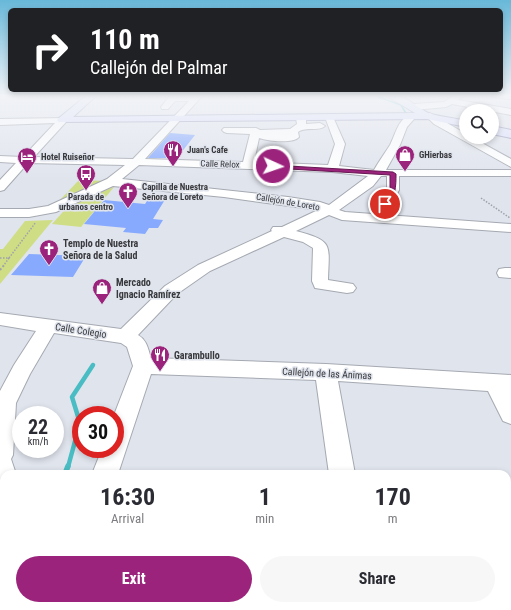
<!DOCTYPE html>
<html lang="en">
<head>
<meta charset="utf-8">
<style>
	:root { --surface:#fff; --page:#f7f7f7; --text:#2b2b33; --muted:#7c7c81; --accent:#9b237c }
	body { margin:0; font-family:"Roboto Condensed",sans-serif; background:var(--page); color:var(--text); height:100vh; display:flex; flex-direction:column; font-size:15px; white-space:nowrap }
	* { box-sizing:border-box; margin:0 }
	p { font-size:13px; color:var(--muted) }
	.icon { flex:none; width:22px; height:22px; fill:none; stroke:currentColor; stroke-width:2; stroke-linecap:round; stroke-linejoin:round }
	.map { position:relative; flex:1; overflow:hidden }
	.sheet { position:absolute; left:0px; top:470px; width:511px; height:140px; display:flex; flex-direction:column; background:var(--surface); border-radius:12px 12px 0 0; box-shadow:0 2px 6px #0003 }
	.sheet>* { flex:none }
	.hud { position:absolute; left:8px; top:8px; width:495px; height:84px; border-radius:6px; box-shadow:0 2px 6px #0003; background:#202124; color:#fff; overflow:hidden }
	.tools { position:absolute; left:459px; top:104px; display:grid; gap:8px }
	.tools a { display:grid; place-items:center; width:40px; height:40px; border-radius:50%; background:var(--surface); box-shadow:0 2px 6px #0003; font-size:20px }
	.speed { position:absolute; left:12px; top:406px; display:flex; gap:8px; font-size:20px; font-weight:700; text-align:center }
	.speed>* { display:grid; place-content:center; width:52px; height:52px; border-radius:50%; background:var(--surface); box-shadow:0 2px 6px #0003; line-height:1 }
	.speed small { font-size:10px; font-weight:400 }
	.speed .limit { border:6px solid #d22; background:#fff; color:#111 }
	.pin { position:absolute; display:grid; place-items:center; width:34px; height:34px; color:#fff; margin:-17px; border:2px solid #fff; border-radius:50%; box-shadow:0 1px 4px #0007 }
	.me { position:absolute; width:44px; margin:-22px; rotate:93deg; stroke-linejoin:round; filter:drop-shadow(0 0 3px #0008) }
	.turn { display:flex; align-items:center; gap:14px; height:84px; padding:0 16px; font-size:18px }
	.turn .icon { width:52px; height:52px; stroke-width:2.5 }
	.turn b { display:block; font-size:28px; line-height:34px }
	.eta { display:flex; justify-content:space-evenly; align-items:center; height:68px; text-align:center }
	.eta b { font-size:24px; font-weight:700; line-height:28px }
	.cta { display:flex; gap:8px; margin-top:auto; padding:8px 16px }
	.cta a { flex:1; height:46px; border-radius:24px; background:var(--accent); color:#fff; font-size:16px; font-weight:700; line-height:46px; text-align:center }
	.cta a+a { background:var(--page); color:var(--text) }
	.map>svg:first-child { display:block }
	.green { fill:#cfde85 }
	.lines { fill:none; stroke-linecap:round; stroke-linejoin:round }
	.stream-far2 { stroke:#49bdc3; stroke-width:1.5 }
	.stream-far1 { stroke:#49bdc3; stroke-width:4.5 }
	.stream { stroke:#49bdc3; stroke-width:5.5 }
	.building { fill:#87aaff }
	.minor-casing { stroke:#a5a9b1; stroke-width:2 }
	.major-casing { stroke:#949ab8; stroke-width:2 }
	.path-far1 { stroke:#9fa2a9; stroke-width:1.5; stroke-dasharray:1.5 1.5; stroke-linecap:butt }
	.path { stroke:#9fa2a9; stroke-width:2; stroke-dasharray:2 2; stroke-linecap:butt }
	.minor { fill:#fff; fill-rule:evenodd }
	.major { fill:#dde2fc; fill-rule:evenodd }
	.route { fill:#9b237c; stroke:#651751 }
	.labels { text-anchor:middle; stroke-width:3; stroke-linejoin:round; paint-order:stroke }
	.far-poi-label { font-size:9px; font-weight:bold; fill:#38393d; stroke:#e0e4ed; text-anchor:start }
	.far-street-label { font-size:9px; fill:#38393d; stroke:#e0e4ed }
	.poi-label { font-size:10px; font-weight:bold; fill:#38393d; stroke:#e0e4ed; text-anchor:start }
	.street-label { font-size:10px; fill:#38393d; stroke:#e0e4ed }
</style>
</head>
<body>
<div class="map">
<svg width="511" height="610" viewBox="0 0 511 610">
	<rect width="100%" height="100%" fill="#e0e4ed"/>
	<path class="green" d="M79 180 106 181 58 202Z
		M114 187 81 227 52 224 70 204Z
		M53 220 0 284V249H3L25 221Z"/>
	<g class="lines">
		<path class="stream-far2" d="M373 95 401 105 407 115"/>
		<path class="stream-far1" d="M68 467 80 423 72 397 93 365"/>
		<path class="stream" d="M65 474 68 466
			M0 557 4 555"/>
	</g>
	<path class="building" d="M170 133 195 135 177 158H148Z
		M156 196 166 198 153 219 163 220 158 228H149L145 234 123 232 126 228 84 224 104 200 145 204 149 198Z
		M29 254 86 256 73 277 11 275Z"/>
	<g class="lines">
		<defs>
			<path id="minor" d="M195 95H203L145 159 243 162 250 134 227 133 224 132 222 130 224 128H256L260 130 290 129 297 124 296 118 301 115 306 118V124L320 123 325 126C318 132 306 126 298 132L299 137C293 144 268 141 259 138L254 162 328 165 335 144 325 117 329 114 333 117 345 144 339 166 374 170C379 161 385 153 390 145 395 136 398 119 409 116L414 119 407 127 400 145 386 170H511V176H399V190L386 215 511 224V232L342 220 329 215 296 231C334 241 329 244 328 280L353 284 356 288 353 292 347 293 315 288 312 281 313 248 303 242 284 237 210 271 177 294 138 335C147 340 148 349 151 358L326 364 511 375V424L503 421 488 391 338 381 355 474H329L316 380 151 374 118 474H92L102 449H115L114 415 133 366 127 347 121 343 54 333 30 374 16 403 13 455 11 459 16 474H4V492L0 490V391L14 365 36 331 0 325V313L121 329 165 286 198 265 272 231 271 230 273 227H282L318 210 224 197 113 186 56 212 29 217H0V209H29L48 206 107 179 125 165 28 163 4 190 0 191V180L16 163 0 162V156L23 157 55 123 0 125V119L66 118 68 120 66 122 34 157 133 159 189 101H175L168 109H162L161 107 170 96H193ZM139 165 332 172 368 176 329 205 320 202 288 197 122 179ZM381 176H387V190L373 214 345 212 339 210 373 186Z
				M455 95H464L458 100 511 109V115L452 104 446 107 414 110 410 107 414 104 444 102Z
				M490 95H511V99L494 97Z
				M430 113 466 134V137H471L511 159V167L434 124 426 116Z
				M505 268H511V278L499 277 497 273 499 269Z
				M4 505V535L0 536V507Z
				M507 585 511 586V610H495L493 606H507Z
				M54 606H86V610H54Z"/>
			<path id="major" d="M87 95H97L73 117 415 113 385 95C406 92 415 108 431 114 442 117 455 118 466 121V127L427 119 59 122 57 120 59 118Z
				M492 126 511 130V138L492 134Z"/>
		</defs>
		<use href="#minor" class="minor-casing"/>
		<use href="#major" class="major-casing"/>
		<path class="path-far1" d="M481 198 510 218
			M0 258H9L4 265
			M9 258 36 222"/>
		<path class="path" d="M0 270 5 264"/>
		<use href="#minor" class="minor"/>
		<use href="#major" class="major"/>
	</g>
	<linearGradient id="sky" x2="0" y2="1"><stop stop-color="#68b8d9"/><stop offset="0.53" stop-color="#f1f3f7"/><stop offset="1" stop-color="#f1f3f7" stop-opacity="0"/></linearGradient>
	<rect width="511" height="180" fill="url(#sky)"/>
	<path class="route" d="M271 165 393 172 396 174C396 185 396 200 385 206L382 204 390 190V175L273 168 270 166Z"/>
	<defs>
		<symbol id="restaurant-pin" viewBox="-11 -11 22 30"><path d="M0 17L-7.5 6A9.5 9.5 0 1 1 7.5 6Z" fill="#9b237c" stroke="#e0e4ed"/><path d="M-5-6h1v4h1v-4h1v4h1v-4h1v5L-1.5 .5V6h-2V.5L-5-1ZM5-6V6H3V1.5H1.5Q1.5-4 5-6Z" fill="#fff"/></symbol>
		<symbol id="shop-pin" viewBox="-11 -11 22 30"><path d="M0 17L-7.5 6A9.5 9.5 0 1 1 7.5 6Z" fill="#9b237c" stroke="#e0e4ed"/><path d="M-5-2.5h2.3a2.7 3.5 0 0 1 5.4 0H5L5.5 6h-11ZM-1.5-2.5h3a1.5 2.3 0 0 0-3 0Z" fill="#fff"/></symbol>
		<symbol id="hotel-pin" viewBox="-11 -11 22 30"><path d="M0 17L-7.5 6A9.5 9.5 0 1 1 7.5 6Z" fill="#9b237c" stroke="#e0e4ed"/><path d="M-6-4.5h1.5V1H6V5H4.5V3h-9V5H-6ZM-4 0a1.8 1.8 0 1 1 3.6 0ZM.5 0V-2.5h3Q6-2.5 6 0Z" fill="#fff"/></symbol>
		<symbol id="bus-pin" viewBox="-11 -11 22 30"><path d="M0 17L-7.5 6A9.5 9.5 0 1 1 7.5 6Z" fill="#9b237c" stroke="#e0e4ed"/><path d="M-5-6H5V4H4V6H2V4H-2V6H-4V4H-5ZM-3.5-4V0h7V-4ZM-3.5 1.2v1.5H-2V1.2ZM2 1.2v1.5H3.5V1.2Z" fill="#fff"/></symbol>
		<symbol id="church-pin" viewBox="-11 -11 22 30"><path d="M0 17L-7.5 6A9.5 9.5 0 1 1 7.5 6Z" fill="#9b237c" stroke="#e0e4ed"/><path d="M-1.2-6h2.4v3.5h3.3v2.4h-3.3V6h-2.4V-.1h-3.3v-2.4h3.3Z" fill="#fff"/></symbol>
	</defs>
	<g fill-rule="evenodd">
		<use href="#restaurant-pin" x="162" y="139" width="22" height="30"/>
		<use href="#shop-pin" x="394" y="144" width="22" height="30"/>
		<use href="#hotel-pin" x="16" y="146" width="22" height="30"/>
		<use href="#bus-pin" x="75" y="163" width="22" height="30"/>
		<use href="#church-pin" x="117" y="181" width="22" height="30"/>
		<use href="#church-pin" x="38" y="238" width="22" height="30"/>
		<use href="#shop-pin" x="91" y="277" width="22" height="30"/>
		<use href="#restaurant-pin" x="149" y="344" width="22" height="30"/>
	</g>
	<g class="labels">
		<g class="far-poi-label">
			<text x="187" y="153">Juan's Cafe</text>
			<text x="419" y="158">GHierbas</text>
			<text x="41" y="160">Hotel Ruiseñor</text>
			<text x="142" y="190">Capilla de Nuestra<tspan x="142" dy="10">Señora de Loreto</tspan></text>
			<text x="86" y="200" text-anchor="middle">Parada de<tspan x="86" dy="10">urbanos centro</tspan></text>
		</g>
		<g class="far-street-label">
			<text transform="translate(220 164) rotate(2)" y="3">Calle Relox</text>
			<text transform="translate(288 202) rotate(10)" y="3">Callejón de Loreto</text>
		</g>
		<g class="poi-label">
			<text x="63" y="247">Templo de Nuestra<tspan x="63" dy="12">Señora de la Salud</tspan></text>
			<text x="116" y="286">Mercado<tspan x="116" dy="12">Ignacio Ramírez</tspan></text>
			<text x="174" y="359">Garambullo</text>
		</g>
		<g class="street-label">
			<text transform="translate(81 330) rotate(9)" y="4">Calle Colegio</text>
			<text transform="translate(327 373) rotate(3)" y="4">Callejón de las Ánimas</text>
		</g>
	</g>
</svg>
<div class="tools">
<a><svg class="icon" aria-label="search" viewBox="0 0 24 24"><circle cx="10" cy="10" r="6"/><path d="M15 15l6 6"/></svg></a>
</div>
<div class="speed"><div>22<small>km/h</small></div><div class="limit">30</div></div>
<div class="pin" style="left:385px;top:204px;background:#d93025"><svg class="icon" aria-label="arrive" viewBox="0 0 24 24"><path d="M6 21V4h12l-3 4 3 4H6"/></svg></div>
<svg class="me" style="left:273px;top:166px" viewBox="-20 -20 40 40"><circle r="17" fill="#9b237c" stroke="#fff" stroke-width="3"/><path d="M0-11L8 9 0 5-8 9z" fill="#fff"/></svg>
<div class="hud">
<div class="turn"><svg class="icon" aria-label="right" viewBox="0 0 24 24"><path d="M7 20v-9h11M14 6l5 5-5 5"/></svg><div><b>110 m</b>Callejón del Palmar</div></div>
</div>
<section class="sheet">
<div class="eta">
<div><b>16:30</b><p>Arrival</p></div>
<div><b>1</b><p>min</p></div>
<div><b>170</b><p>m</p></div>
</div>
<div class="cta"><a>Exit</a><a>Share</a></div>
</section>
</div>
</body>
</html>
